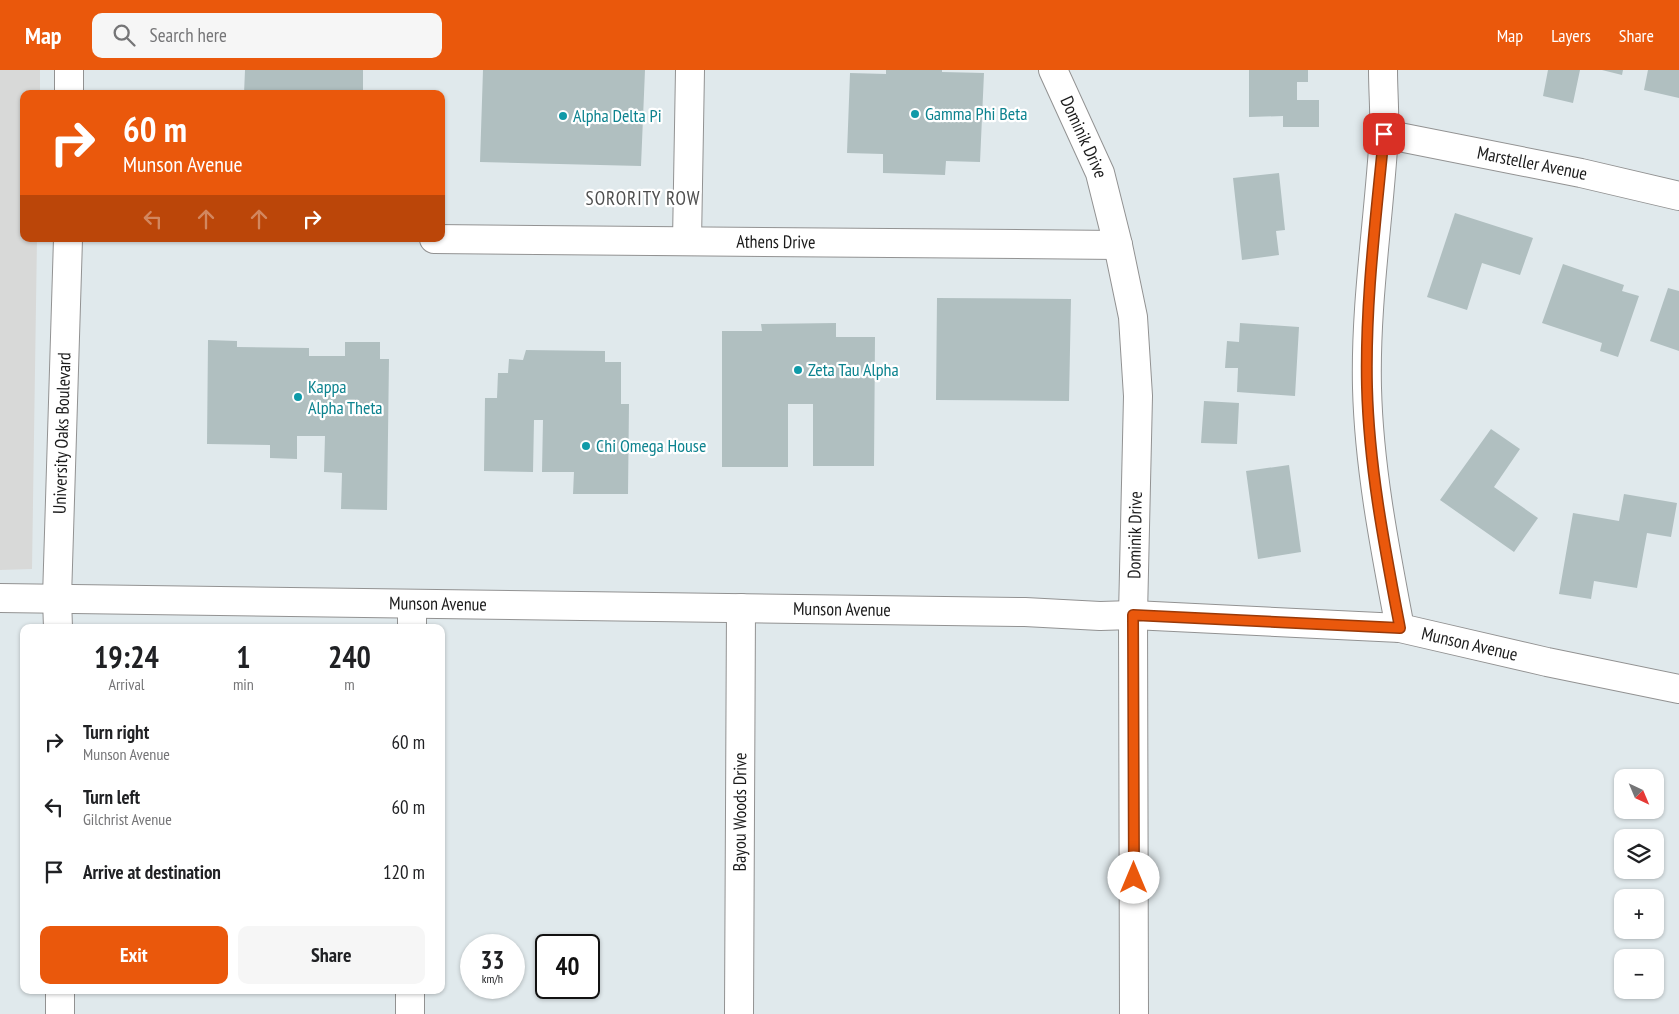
<!DOCTYPE html>
<html lang="en">
<head>
<meta charset="utf-8">
<style>
	:root { --surface:#fff; --page:#f6f6f6; --text:#202124; --muted:#757577; --accent:#ea580c }
	body { margin:0; font-family:"PT Sans Narrow",sans-serif; background:var(--page); color:var(--text); height:100vh; display:flex; flex-direction:column; font-size:19px; white-space:nowrap }
	* { box-sizing:border-box; margin:0 }
	p { font-size:16px; color:var(--muted) }
	.icon { flex:none; width:28px; height:28px; fill:none; stroke:currentColor; stroke-width:2; stroke-linecap:round; stroke-linejoin:round }
	.map { position:relative; flex:1; overflow:hidden }
	.side { position:absolute; left:20px; top:554px; width:425px; height:370px; display:flex; flex-direction:column; background:var(--surface); border-radius:10px; box-shadow:0 1px 4px #0004 }
	.side>* { flex:none }
	.hud { position:absolute; left:20px; top:20px; width:425px; height:152px; border-radius:10px; box-shadow:0 1px 4px #0004; background:#ea580c; color:#fff; overflow:hidden }
	.needle { width:32px; rotate:136deg }
	.tools { position:absolute; left:1614px; top:699px; display:grid; gap:10px }
	.tools a { display:grid; place-items:center; width:50px; height:50px; border-radius:10px; background:var(--surface); box-shadow:0 1px 4px #0004; font-size:25px }
	.speed { position:absolute; left:460px; top:864px; display:flex; gap:10px; font-size:25px; font-weight:700; text-align:center }
	.speed>* { display:grid; place-content:center; width:65px; height:65px; border-radius:50%; background:var(--surface); box-shadow:0 1px 4px #0004; line-height:1 }
	.speed small { font-size:12px; font-weight:400 }
	.speed .limit { border:2px solid #111; border-radius:8px; background:#fff; color:#111 }
	.pin { position:absolute; display:grid; place-items:center; width:42px; height:42px; color:#fff; margin:-21px; border-radius:10px; box-shadow:0 2px 8px #0006 }
	.me { position:absolute; width:55px; margin:-28px; rotate:0deg; stroke-linejoin:round; filter:drop-shadow(0 0 4px #0008) }
	.turn { display:flex; align-items:center; gap:18px; height:105px; padding:0 20px; font-size:22px }
	.turn .icon { width:65px; height:65px; stroke-width:2.5 }
	.turn b { display:block; font-size:35px; line-height:42px }
	.lanes { display:flex; align-items:center; height:48px; padding:0 20px; background:#0003; justify-content:center; gap:25px; direction:ltr }
	.lanes .off { opacity:.35 }
	.eta { display:flex; justify-content:space-evenly; align-items:center; height:85px; text-align:center }
	.eta b { font-size:30px; font-weight:600; line-height:35px }
	.button { display:flex; gap:10px; margin-top:auto; padding:10px 20px }
	.button a { flex:1; height:58px; border-radius:10px; background:var(--accent); color:#fff; font-size:20px; font-weight:600; line-height:58px; text-align:center }
	.button a+a { background:var(--page); color:var(--text) }
	ul { padding:0; list-style:none }
	li { display:flex; align-items:center; gap:15px; height:65px; padding:0 20px }
	li div { flex:1 }
	li b { display:block; font-size:19px }
	li em { font-style:normal }
	header { display:flex; align-items:center; gap:30px; box-sizing:border-box; height:70px; padding:0 25px; background:var(--accent); color:#fff }
	header strong { font-size:24px }
	nav { display:flex; gap:28px; margin-inline-start:auto; font-size:18px }
	.search { width:350px; height:45px; background:var(--page); display:flex; align-items:center; gap:12px; box-sizing:border-box; padding:0 18px; border-radius:10px; color:var(--muted); font-size:19px }
	.map>svg:first-child { display:block }
	.residential { fill:#d8d9d8 }
	.building { fill:#b0bfc0 }
	.lines { fill:none; stroke-linecap:round; stroke-linejoin:round }
	.minor-casing { stroke:#929292; stroke-width:30 }
	.minor { stroke:#fff; stroke-width:28 }
	.route-casing { stroke:#983908; stroke-width:12 }
	.route { stroke:#ea580c; stroke-width:9 }
	.culture-dot { fill:#0f9aa8; stroke:#fff; stroke-width:2 }
	.labels { text-anchor:middle; stroke-width:4.5; stroke-linejoin:round; paint-order:stroke }
	.culture-label { font-size:18px; fill:#0d838f; stroke:#fff; text-anchor:start }
	.street-label { font-size:18px; fill:#1b1b1b; stroke:#fff }
	.neighbourhood-label { font-size:19px; letter-spacing:1px; fill:#4e4e4e; stroke:#fff }
</style>
</head>
<body>
<header>
<strong>Map</strong>
<div class="search"><svg class="icon" aria-label="search" viewBox="0 0 24 24"><circle cx="10" cy="10" r="6"/><path d="M15 15l6 6"/></svg>Search here</div>
<nav><a>Map</a><a>Layers</a><a>Share</a></nav>
</header>
<div class="map">
<svg width="1679" height="944" viewBox="0 0 1679 944">
	<rect width="100%" height="100%" fill="#e0e9ec"/>
	<path class="residential" d="M0 0H40V24H24V169H37L32 499 0 500Z"/>
	<path class="building" d="M245 0H363V24H244Z
		M483 0H645L641 96 480 92Z
		M886 0H942V2L984 3 980 92 946 91 945 105 883 103V84L847 83 850 3 886 4Z
		M1249 0H1308V12H1297V30H1319V57H1283V46L1249 47Z
		M1548 0H1580L1573 33 1543 26Z
		M1602 0H1623L1622 5Z
		M1648 0H1679V28L1644 20Z
		M1279 103 1285 160 1276 161 1279 185 1242 190 1233 108Z
		M1455 143 1533 168 1520 205 1482 193 1467 240 1427 227Z
		M1563 194 1624 215 1622 221 1639 226 1618 287 1600 281 1602 273 1542 253Z
		M1668 218 1679 221V281L1650 271Z
		M937 228 1071 229 1069 331 936 330Z
		M836 253V267H875L874 396H813V334H788V397H722V261H762L761 254Z
		M1240 253 1299 257 1295 326 1237 322 1238 298H1225L1227 271 1239 272Z
		M208 270 237 271V277L309 278V286H345V272H380V289H389L387 440 341 439 342 403 324 402 325 366H297V389L270 388V375L207 374Z
		M526 280 605 281V292H621V334H629L628 424H573L574 402H542L543 350H534L533 402 484 401 485 328H497L498 303H508L509 289 523 290Z
		M1204 331 1239 333 1237 374 1201 373Z
		M1491 359 1520 379 1494 417 1538 448 1514 482 1440 430Z
		M1289 395 1301 482 1258 489 1246 401Z
		M1624 424 1677 433 1671 467 1647 463 1637 518 1594 511 1591 529 1559 524 1573 443 1619 451Z"/>
	<g class="lines">
		<defs>
			<g id="minor">
				<path id="s1" d="M1053 0 1100 103 1118 175 1133 247 1138 326 1133 545 1134 944"/>
				<path d="M1383 0C1383 21 1385 43 1384 64 1379 149 1365 233 1367 318 1369 398 1385 479 1400 558"/>
				<path d="M69 24V0"/>
				<path id="s2" d="M1384 64 1581 103 1679 126"/>
				<path id="s3" d="M434 169 1118 175"/>
				<path d="M687 171 690 0"/>
				<path id="s4" d="M0 528 1025 542 1100 546 1133 545 1400 558 1547 592 1679 619"/>
				<path id="s5" d="M58 558 57 528 68 169"/>
				<path d="M412 558V535"/>
				<path d="M60 920V944"/>
				<path d="M410 944V920"/>
				<path id="s6" d="M739 944 741 538"/>
			</g>
		</defs>
		<use href="#minor" class="minor-casing"/>
		<use href="#minor" class="minor"/>
	</g>
	<g class="lines">
		<defs>
			<path id="route" d="M1134 808 1133 545 1400 558C1385 479 1369 398 1367 317 1365 232 1376 148 1384 64"/>
		</defs>
		<use href="#route" class="route-casing"/>
		<use href="#route" class="route"/>
	</g>
	<g class="culture-dot">
		<circle cx="915" cy="44" r="5"/>
		<circle cx="563" cy="46" r="5"/>
		<circle cx="798" cy="300" r="5"/>
		<circle cx="298" cy="327" r="5"/>
		<circle cx="586" cy="376" r="5"/>
	</g>
	<g class="labels">
		<g class="culture-label">
			<text x="925" y="50">Gamma Phi Beta</text>
			<text x="573" y="52">Alpha Delta Pi</text>
			<text x="808" y="306">Zeta Tau Alpha</text>
			<text x="308" y="323">Kappa<tspan x="308" dy="21">Alpha Theta</tspan></text>
			<text x="596" y="382">Chi Omega House</text>
		</g>
		<g class="street-label">
			<text dy="6" stroke="none"><textPath href="#s1" startOffset="74">Dominik Drive</textPath></text>
			<text dy="6" stroke="none"><textPath href="#s2" startOffset="151">Marsteller Avenue</textPath></text>
			<text dy="6" stroke="none"><textPath href="#s3" startOffset="342">Athens Drive</textPath></text>
			<text dy="6" stroke="none"><textPath href="#s5" startOffset="195">University Oaks Boulevard</textPath></text>
			<text transform="translate(1135 465) rotate(-89)" y="6">Dominik Drive</text>
			<text dy="6" stroke="none"><textPath href="#s4" startOffset="438">Munson Avenue</textPath></text>
			<text dy="6" stroke="none"><textPath href="#s4" startOffset="842">Munson Avenue</textPath></text>
			<text dy="6" stroke="none"><textPath href="#s4" startOffset="1472">Munson Avenue</textPath></text>
			<text dy="6" stroke="none"><textPath href="#s6" startOffset="202">Bayou Woods Drive</textPath></text>
		</g>
		<g class="neighbourhood-label">
			<text x="643" y="135">SORORITY ROW</text>
		</g>
	</g>
</svg>
<div class="tools">
<a><svg class="needle" viewBox="-14 -14 28 28"><path d="M0-13l5 13h-10z" fill="#e53935"/><path d="M0 13l5-13h-10z" fill="#757577"/></svg></a>
<a><svg class="icon" aria-label="layers" viewBox="0 0 24 24"><path d="M12 4l9 5-9 5-9-5zM3 14l9 5 9-5"/></svg></a>
<a>+</a>
<a>−</a>
</div>
<div class="speed"><div>33<small>km/h</small></div><div class="limit">40</div></div>
<div class="pin" style="left:1384px;top:64px;background:#d93025"><svg class="icon" aria-label="arrive" viewBox="0 0 24 24"><path d="M6 21V4h12l-3 4 3 4H6"/></svg></div>
<svg class="me" style="left:1134px;top:808px" viewBox="-20 -20 40 40"><circle r="19" fill="#fff"/><path d="M0-13L10 11 0 6-10 11z" fill="#ea580c"/></svg>
<div class="hud">
<div class="turn"><svg class="icon" aria-label="right" viewBox="0 0 24 24"><path d="M7 20v-9h11M14 6l5 5-5 5"/></svg><div><b>60 m</b>Munson Avenue</div></div>
<div class="lanes"><svg class="icon off" aria-label="left" viewBox="0 0 24 24"><path d="M17 20v-9H6M10 6l-5 5 5 5"/></svg><svg class="icon off" aria-label="ahead" viewBox="0 0 24 24"><path d="M12 20V5M6 11l6-6 6 6"/></svg><svg class="icon off" aria-label="ahead" viewBox="0 0 24 24"><path d="M12 20V5M6 11l6-6 6 6"/></svg><svg class="icon" aria-label="right" viewBox="0 0 24 24"><path d="M7 20v-9h11M14 6l5 5-5 5"/></svg></div>
</div>
<section class="side">
<div class="eta">
<div><b>19:24</b><p>Arrival</p></div>
<div><b>1</b><p>min</p></div>
<div><b>240</b><p>m</p></div>
</div>
<ul>
<li><svg class="icon" aria-label="right" viewBox="0 0 24 24"><path d="M7 20v-9h11M14 6l5 5-5 5"/></svg><div><b>Turn right</b><p>Munson Avenue</p></div><em>60 m</em></li>
<li><svg class="icon" aria-label="left" viewBox="0 0 24 24"><path d="M17 20v-9H6M10 6l-5 5 5 5"/></svg><div><b>Turn left</b><p>Gilchrist Avenue</p></div><em>60 m</em></li>
<li><svg class="icon" aria-label="arrive" viewBox="0 0 24 24"><path d="M6 21V4h12l-3 4 3 4H6"/></svg><div><b>Arrive at destination</b></div><em>120 m</em></li>
</ul>
<div class="button"><a>Exit</a><a>Share</a></div>
</section>
</div>
</body>
</html>
